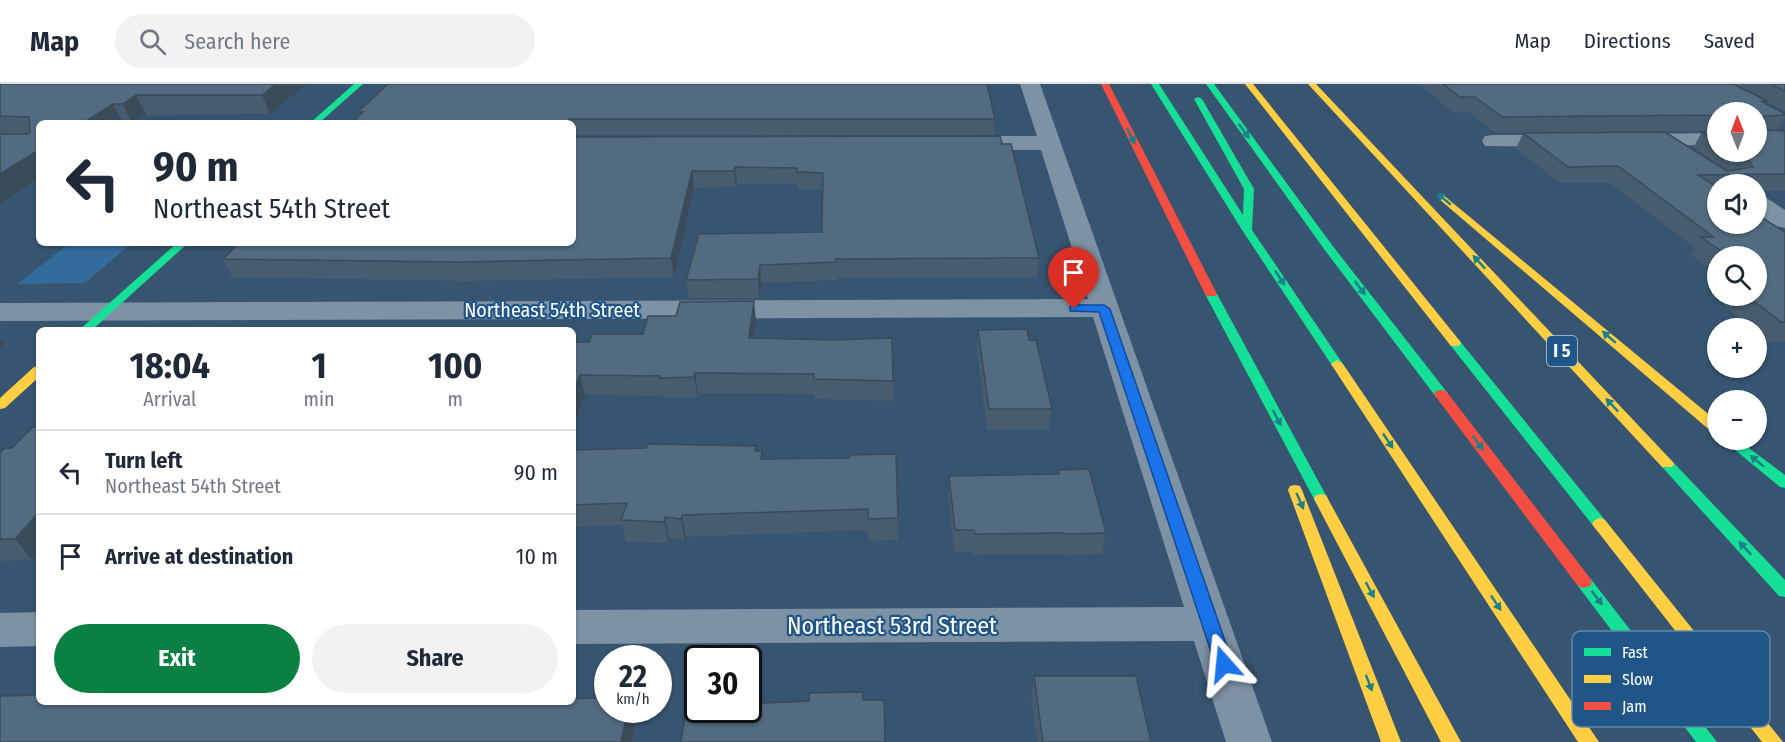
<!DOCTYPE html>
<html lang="en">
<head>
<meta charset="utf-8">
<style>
	:root { --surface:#fff; --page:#f2f2f3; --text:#1f2937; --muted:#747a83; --line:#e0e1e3; --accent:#0b8043 }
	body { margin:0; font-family:"Fira Sans Condensed",sans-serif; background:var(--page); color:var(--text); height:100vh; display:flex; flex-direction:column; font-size:22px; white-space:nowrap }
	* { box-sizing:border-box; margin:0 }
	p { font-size:20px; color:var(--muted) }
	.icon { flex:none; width:33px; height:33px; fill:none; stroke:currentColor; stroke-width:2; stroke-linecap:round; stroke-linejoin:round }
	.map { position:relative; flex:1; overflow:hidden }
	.details { position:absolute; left:36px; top:243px; width:540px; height:378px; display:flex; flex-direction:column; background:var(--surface); border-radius:9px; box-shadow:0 2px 4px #0004 }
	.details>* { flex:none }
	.hud { position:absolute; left:36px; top:36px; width:540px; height:126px; border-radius:9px; box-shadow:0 2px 4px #0004; background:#fff; color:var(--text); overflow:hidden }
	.needle { width:39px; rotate:359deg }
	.fabs { position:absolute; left:1707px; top:18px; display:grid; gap:12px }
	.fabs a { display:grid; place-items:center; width:60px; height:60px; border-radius:50%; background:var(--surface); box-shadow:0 2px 4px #0004; font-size:30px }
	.speed { position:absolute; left:594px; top:561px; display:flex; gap:12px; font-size:30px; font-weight:700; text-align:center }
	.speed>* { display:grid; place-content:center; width:78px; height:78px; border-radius:50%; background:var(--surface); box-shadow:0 2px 4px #0004; line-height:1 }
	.speed small { font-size:15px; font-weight:400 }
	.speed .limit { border:3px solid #111; border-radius:9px; background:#fff; color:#111 }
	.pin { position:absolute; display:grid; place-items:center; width:51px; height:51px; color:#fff; margin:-62px -26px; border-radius:50% 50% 50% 0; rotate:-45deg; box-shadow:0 0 6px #0007 }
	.pin .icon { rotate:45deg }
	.me { position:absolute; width:66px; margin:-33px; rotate:342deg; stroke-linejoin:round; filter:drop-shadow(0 0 4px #0008) }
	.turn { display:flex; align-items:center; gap:21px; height:126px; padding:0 18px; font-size:27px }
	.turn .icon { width:78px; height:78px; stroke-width:2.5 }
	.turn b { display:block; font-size:42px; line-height:51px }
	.eta { display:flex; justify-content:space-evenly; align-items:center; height:102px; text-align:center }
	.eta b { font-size:36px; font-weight:700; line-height:42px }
	.primary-button { display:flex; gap:12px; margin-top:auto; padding:12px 18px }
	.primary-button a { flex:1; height:69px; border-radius:36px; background:var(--accent); color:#fff; font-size:24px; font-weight:700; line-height:69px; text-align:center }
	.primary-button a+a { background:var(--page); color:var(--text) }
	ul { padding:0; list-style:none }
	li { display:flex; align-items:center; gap:18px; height:84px; padding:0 18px; border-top:2px solid var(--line) }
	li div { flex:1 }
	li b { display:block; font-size:22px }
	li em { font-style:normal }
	header { display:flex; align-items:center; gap:36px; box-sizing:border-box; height:84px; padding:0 30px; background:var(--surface); border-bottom:2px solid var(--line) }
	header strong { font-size:28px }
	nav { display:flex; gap:33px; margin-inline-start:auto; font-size:21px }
	.search { width:420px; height:54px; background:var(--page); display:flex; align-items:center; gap:15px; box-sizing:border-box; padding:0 21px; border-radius:33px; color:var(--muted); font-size:22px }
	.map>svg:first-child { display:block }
	.green { fill:#346b9d }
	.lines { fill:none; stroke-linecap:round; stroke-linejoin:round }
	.street { fill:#7e92a5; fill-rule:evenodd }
	.fast { fill:#16e098; fill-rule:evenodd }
	.slow { fill:#ffcf43; fill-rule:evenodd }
	.jam { fill:#f24e42; fill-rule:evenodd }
	.wall { fill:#475c6e }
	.shaded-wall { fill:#3a4b5a }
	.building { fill:#536b80; stroke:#3a4b5a; stroke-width:1.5 }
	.oneway { fill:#1d7f8c }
	.route { fill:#1a73e8; stroke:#114b97; stroke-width:1.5 }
	.labels { text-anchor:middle; stroke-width:4.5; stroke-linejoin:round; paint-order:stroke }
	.shield { fill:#205587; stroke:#bcccdb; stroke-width:1.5 }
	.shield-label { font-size:18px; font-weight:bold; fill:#fff }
	.street-label { font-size:20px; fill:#fff; stroke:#205587 }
	.near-street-label { font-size:24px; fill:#fff; stroke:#205587 }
	.key { fill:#205587; stroke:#6388ab; stroke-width:1.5 }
	.key-label { font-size:16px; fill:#fff }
</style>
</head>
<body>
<header>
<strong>Map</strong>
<div class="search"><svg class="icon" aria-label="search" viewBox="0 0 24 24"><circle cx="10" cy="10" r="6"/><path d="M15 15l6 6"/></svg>Search here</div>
<nav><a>Map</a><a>Directions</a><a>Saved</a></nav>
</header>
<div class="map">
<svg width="1785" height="658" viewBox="0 0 1785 658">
	<rect width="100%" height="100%" fill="#375470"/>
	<path class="green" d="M70 159H132L85 199 17 200Z"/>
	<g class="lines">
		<path class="street" d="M1020 0H1040L1272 658H1226L1194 557 573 560V526L1184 523 1093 233 0 237V219L1088 215 1041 66H956L948 64 945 59 948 54 956 52H1037Z
			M1718 49V61L1633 62 1625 61 1622 56 1625 51 1633 50Z
			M1493 51H1564L1572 52 1575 57 1572 62 1564 63 1485 62 1482 57 1485 52Z
			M1756 111 1765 113 1785 126V144L1776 142 1756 129Z
			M39 528V562L0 563V529Z"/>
		<path class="fast" d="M354 0H363L319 39H310Z
			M1151 0H1159L1243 131 1244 105 1194 15 1198 13 1202 15 1254 105 1252 146 1343 280 1341 283 1337 284 1331 280 1242 146Z
			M1206 0H1214L1332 161 1446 307 1448 310 1446 313H1436L1324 165Z
			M177 159H188L92 246H79Z
			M1211 207 1217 210 1328 415 1326 419H1316L1314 415 1205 210Z
			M1455 255 1459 256 1605 436 1608 440 1605 444H1595L1451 262 1449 259 1451 256Z
			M1723 356H1738L1785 391V404L1780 403Z
			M1667 375 1672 377 1785 496V513L1779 512 1662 383 1660 380Z
			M1584 492 1590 494 1717 658H1696L1578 502 1576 498 1578 494Z"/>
		<path class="slow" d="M1245 0H1253L1459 256 1461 259 1459 262H1451Z
			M1308 0H1316L1672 377 1674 380 1672 383H1662Z
			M1442 110 1718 338V350L1713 349 1439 115V111Z
			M1337 276 1343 280 1599 658H1578L1331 280Z
			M39 282V293L5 324 0 325V314L34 283Z
			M1295 401 1300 402 1302 406 1401 658H1381L1288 406 1290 402Z
			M1321 410 1326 411 1328 415 1461 658H1441L1314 415 1316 411Z
			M1600 434 1605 436 1783 658H1762L1595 444 1592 440 1595 436Z"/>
		<path class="jam" d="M1101 0H1109L1217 210 1215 212H1207L1205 210Z
			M1441 306 1446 307 1590 494 1592 498 1590 502 1584 504 1578 502 1436 313 1434 310 1436 307Z"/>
	</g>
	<path class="wall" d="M0 0H307L270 30 146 31 134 39H39V94L0 120Z
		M1419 0H1785V27L1767 18 1766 20 1785 30V34L1777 47H1785V107H1756V100H1718V140L1785 148V258H1768L1756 249V244H1751L1711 211 1718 200V212H1756V172H1718V191L1691 171 1695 164 1610 99H1560L1516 65 1523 49 1727 87H1729L1693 64 1702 48 1718 47V68H1756V28H1718V47L1495 49 1469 28 1454 29Z
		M358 28 995 35 994 51H573V39H352L359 32Z
		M573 53 1002 60 1039 174 1037 193 837 194V196L761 199 759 214H689L686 196 822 148 823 106 798 105 797 100H737L736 103 694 104 674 193 466 197 232 193 223 175 573 159Z
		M756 236 754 254 893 297V317L815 315 814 310 698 309V313L663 314V312L585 311 576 335H573V258H589L643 250Z
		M978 246 1029 256 1052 325 1049 345 987 346 977 266Z
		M39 341V468L32 476 0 477V368L12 364Z
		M573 366 763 375 898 434V456L869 457 868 446 686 453 685 457 669 454V459L626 458 622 441 573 443Z
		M1058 386 1106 449 1102 470 1061 472V470L973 471V467L954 468 948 413 949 392 1057 390Z
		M1034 592 1151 658H1037L1031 613Z"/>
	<path class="shaded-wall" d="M276 0H307L270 30 262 11Z
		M136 11 146 31 132 39 123 20Z
		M113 20 123 39H83Z
		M39 66V94L0 120V90Z
		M735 83 737 100 736 103 734 87Z
		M692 87 694 104 674 193 671 174Z
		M760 181 761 199 759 214 758 195Z
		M754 217 756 236 751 273 749 254Z
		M0 254 4 260 0 264Z
		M695 289 698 309V313L694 293Z
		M580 291 585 311 576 335 573 323V309Z
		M39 428V468L32 476 15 455Z
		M682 431 686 453 685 457 681 435Z
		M665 433 669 454V459L664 438Z
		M628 626H634L636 634 632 658H621Z"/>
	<path class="building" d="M0 0H276L262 11H136L123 20H113L83 39H39V66L0 90V50H27L30 48 29 33 0 32Z
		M388 0H987L995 35H570L567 37V39H352L363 28H358Z
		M1443 0H1733L1768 17H1761L1785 30V31L1764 32V46L1785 47V90L1698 91 1718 104V140H1756V130L1785 148V238H1781L1747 212H1756V172H1729L1701 153H1713L1711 151 1618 82 1568 83 1523 49 1665 48 1727 87 1753 83 1749 76 1734 68H1756V28H1718V31L1502 33 1475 13H1460Z
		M1771 0H1785V7Z
		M1718 47V57L1702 48Z
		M1000 52 1002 60H1011L1039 174 836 175V178L760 181 758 195 686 196 699 150 822 148 823 89 797 88V84L735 83 734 87H692L671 174 460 178 223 175 239 159H573V53Z
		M754 217 749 254 832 256 892 254 893 297 814 295V290L695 289 694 293 659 294 660 292 580 291 573 309V258H589L592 250H643L648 232H676L680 218Z
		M1027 245 1029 256H1036L1052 325H989L978 246Z
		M39 341V428L15 455H0V368L5 364H12L33 343H37Z
		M648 360 756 362 755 367H762L761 375 849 374V371L896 370 898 434 868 435V425L682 431 681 435 665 433 664 438 621 436 627 419 573 421V366L646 364Z
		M1089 385 1106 449 1065 450 1064 449 975 450 974 446H955L949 392 1059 390 1058 386Z
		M1034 592H1136L1151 658H1043Z
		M863 608V616H884L885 658H681L687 620H698V626H748V620L809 617V609Z
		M39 611V618H573V615L608 613V626H628L621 658H0V612Z"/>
	<defs><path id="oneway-solid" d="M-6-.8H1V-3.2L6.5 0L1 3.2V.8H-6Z" transform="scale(1.5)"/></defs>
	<g class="oneway">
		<use href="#oneway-solid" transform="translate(1244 47) rotate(54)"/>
		<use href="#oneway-solid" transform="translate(1131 52) rotate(63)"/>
		<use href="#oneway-solid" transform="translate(1444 115) rotate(-140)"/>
		<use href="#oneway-solid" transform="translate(1479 178) rotate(-133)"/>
		<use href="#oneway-solid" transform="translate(1280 194) rotate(56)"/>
		<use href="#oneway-solid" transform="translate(1360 204) rotate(53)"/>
		<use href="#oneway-solid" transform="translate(1609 253) rotate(-139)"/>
		<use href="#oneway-solid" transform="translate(1612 321) rotate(-133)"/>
		<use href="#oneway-solid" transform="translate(1277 334) rotate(62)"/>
		<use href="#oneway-solid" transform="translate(1388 357) rotate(56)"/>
		<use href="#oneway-solid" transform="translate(1478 359) rotate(53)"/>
		<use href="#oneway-solid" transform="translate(1757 377) rotate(-141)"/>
		<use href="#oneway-solid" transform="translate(1300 417) rotate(66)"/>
		<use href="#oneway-solid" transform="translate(1745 464) rotate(-133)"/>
		<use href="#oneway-solid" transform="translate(1370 506) rotate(62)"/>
		<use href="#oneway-solid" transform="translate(1597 514) rotate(53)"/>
		<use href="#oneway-solid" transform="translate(1496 519) rotate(56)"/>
		<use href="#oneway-solid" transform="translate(1369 599) rotate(69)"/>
	</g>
	<path class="route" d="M1074 221H1104L1110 225 1233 580 1230 585 1224 587 1217 585 1215 580 1099 228 1070 227V222Z"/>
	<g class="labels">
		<rect class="shield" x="1547" y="252" width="30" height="30" rx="4.5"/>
		<g class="shield-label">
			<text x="1562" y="273">I 5</text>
		</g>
		<g class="street-label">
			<text x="552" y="233">Northeast 54th Street</text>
		</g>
		<g class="near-street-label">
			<text x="892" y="550">Northeast 53rd Street</text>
		</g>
	</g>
	<rect x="1572" y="547" width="198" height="96" rx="9" class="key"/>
	<rect x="1584" y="564" width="27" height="8" fill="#16e098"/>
	<rect x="1584" y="591" width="27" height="8" fill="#ffcf43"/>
	<rect x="1584" y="618" width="27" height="8" fill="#f24e42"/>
	<g class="key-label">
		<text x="1622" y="574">Fast</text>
		<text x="1622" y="601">Slow</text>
		<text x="1622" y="628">Jam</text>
	</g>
</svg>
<div class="fabs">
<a><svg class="needle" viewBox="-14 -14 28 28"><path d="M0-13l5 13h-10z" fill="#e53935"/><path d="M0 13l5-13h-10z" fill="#747a83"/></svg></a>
<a><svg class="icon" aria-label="sound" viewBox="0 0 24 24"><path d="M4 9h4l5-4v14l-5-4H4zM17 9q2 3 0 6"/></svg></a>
<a><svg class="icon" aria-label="search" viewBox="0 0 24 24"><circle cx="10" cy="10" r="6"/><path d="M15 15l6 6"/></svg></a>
<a>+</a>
<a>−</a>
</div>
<div class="speed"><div>22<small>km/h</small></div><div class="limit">30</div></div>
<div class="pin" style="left:1074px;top:225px;background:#d93025"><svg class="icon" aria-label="arrive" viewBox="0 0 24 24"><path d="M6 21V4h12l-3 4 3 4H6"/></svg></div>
<svg class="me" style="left:1224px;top:580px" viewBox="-20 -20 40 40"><path d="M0-17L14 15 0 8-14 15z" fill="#1a73e8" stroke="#fff" stroke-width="4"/></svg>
<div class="hud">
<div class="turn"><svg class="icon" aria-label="left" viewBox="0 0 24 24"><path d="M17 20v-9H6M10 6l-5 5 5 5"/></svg><div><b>90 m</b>Northeast 54th Street</div></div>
</div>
<section class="details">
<div class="eta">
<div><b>18:04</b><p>Arrival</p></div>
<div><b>1</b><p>min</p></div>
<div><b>100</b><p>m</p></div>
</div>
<ul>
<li><svg class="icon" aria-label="left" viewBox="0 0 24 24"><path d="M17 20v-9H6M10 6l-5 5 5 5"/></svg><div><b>Turn left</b><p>Northeast 54th Street</p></div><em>90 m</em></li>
<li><svg class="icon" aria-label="arrive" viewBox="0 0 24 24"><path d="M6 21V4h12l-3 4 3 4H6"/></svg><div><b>Arrive at destination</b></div><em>10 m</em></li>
</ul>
<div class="primary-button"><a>Exit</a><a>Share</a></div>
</section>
</div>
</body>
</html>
